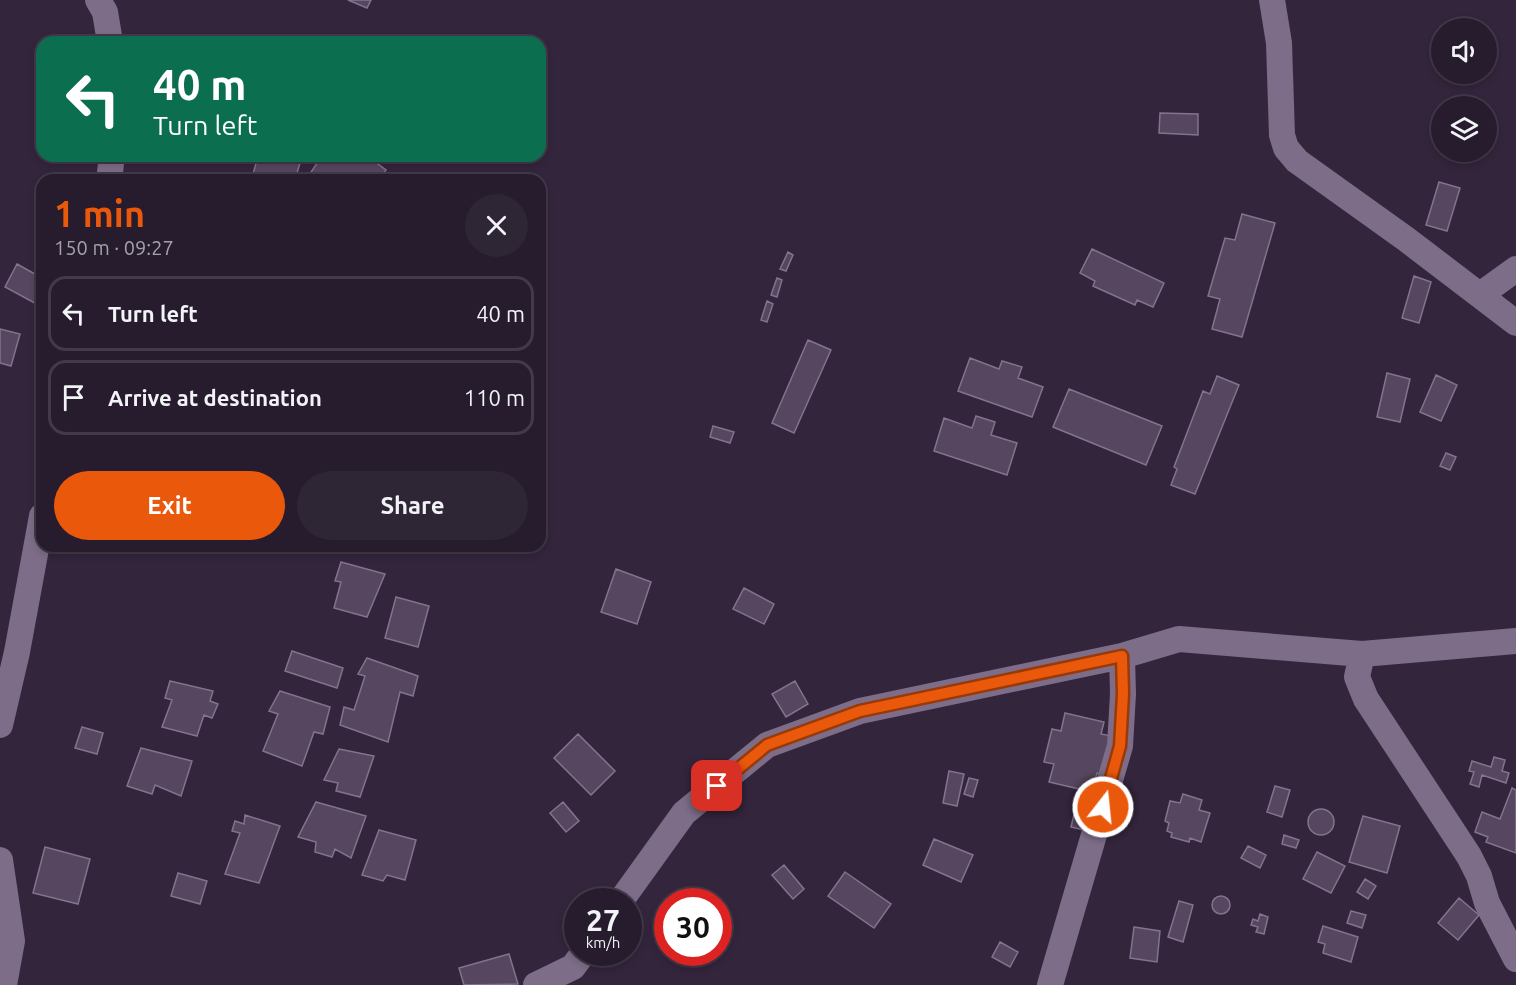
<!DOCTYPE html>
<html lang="en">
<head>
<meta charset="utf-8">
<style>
	:root { --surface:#261c2d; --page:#2e2535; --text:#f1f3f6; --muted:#a4a1aa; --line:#423a49; --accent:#ea580c }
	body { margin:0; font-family:Ubuntu,sans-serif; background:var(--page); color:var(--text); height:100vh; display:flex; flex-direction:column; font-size:22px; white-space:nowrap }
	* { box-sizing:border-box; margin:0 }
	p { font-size:20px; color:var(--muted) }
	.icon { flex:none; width:33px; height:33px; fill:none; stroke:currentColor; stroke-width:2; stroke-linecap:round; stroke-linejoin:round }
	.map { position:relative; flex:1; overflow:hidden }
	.sheet { position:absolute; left:36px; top:174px; width:510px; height:378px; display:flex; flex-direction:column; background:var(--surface); border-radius:18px; box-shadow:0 3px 9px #0003,0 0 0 2px var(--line) }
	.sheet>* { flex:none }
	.guide { position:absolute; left:36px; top:36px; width:510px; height:126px; border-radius:18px; box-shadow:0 3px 9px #0003,0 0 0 2px var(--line); background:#0b6e4f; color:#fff; overflow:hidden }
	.controls { position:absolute; left:1431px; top:18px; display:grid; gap:12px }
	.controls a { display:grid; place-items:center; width:66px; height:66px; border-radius:50%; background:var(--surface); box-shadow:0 3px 9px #0003,0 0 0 2px var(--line); font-size:30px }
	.speed { position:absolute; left:564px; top:888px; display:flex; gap:12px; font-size:30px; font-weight:700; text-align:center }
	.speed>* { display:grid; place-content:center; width:78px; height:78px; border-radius:50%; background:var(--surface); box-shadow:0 3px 9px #0003,0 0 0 2px var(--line); line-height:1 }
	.speed small { font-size:15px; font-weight:400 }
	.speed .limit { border:9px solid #d22; background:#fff; color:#111 }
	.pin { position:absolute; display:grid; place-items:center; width:51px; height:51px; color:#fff; margin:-26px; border-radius:12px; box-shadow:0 3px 9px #0006 }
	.me { position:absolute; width:66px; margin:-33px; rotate:16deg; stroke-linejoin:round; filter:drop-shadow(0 0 4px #0008) }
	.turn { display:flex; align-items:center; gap:21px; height:126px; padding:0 18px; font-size:27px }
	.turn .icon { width:78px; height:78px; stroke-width:2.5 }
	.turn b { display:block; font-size:42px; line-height:51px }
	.round { display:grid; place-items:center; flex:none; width:63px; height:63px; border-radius:32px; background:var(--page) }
	.summary { display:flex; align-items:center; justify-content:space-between; height:102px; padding:0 18px }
	h1 { font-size:36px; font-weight:700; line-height:45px; color:var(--accent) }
	.action { display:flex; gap:12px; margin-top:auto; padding:12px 18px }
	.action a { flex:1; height:69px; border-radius:36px; background:var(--accent); color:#fff; font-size:24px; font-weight:700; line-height:69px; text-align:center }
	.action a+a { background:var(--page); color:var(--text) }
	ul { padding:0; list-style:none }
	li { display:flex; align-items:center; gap:18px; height:75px; margin:0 12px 9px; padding:0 6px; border:3px solid var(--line); border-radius:18px }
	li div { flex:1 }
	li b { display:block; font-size:22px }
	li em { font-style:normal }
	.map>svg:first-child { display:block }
	.building { fill:#56465f; stroke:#84738f; stroke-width:1.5 }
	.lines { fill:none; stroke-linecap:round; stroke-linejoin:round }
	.street { stroke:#7d6d88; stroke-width:26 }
	.route-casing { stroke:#983908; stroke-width:15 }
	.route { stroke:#ea580c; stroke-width:10 }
</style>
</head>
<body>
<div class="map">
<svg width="1516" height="985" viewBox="0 0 1516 985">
	<rect width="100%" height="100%" fill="#33253c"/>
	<path class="building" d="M348 0H371L367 8Z
		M1160 113 1198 114V135L1159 133Z
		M258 156H302L295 180H273L253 174Z
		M322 156H367L386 170 379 180H322L311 172Z
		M1439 182 1460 188 1447 231 1426 225Z
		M1242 214 1275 223 1242 337 1212 329 1220 299 1208 296 1225 238 1235 240Z
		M1092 249 1164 283 1153 307 1137 300 1135 305 1093 286 1095 281 1080 273Z
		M788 252 793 255 786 271 780 269Z
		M17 264 42 278V307L5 287Z
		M1414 276 1431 282 1419 323 1402 318Z
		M777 278 782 280 777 297 771 295Z
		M767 301 773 304 767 322 761 320Z
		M0 329 20 334 11 366 0 363Z
		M808 340 831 350 794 433 772 423Z
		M970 358 999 369 1002 361 1022 367 1018 378 1043 387 1032 417 958 391Z
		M1387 373 1410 379 1400 422 1377 417Z
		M1436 375 1457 385 1441 421 1420 412Z
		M1217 376 1239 385 1195 494 1171 485 1177 469 1174 467 1203 391 1210 394Z
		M1069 389 1162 426 1146 465 1053 427Z
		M976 416 995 422 991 435 1017 443 1007 475 934 451 944 418 972 428Z
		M713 426 734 432 730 443 710 437Z
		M1446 453 1456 457 1450 470 1440 466Z
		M341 562 385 574 367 617 334 608 341 582 335 581Z
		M616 569 651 582 637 624 601 612Z
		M744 588 774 604 764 624 733 609Z
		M396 597 429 606 418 647 385 638Z
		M292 651 343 668 337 688 285 671Z
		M367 658 418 676 413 696 400 692 388 742 340 725 344 707 354 710 365 676 358 674Z
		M170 681 213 691 210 701 218 704 212 718 204 715 197 736 162 727 172 700 165 698Z
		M795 681 808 704 786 717 772 694Z
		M280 691 330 707 323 734 314 732 302 766 263 751 278 714 269 711Z
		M1065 713 1104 722 1101 734 1112 736 1103 775 1097 773 1092 792 1049 782 1054 764 1044 762 1052 729 1061 731Z
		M82 727 103 733 97 754 75 748Z
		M578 734 615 771 591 795 554 758Z
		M141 748 192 761 181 796 155 785 152 794 127 786Z
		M339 749 374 756 360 797 336 791 338 783 324 780Z
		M1494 757 1505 760 1502 771 1509 773 1506 783 1482 775 1479 787 1470 784 1474 772 1469 771 1472 761 1491 767Z
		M949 771 964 774 957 806 943 803Z
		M969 778 978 780 973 797 964 794Z
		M1275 786 1290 790 1282 817 1267 812Z
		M1512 788 1516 790V853L1486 842 1488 837 1475 832 1482 812 1500 819Z
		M1183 794 1202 800 1199 810 1210 813 1201 842 1190 838 1189 842 1171 837 1172 833 1167 831 1169 823 1165 821 1170 801 1180 803Z
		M316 802 366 816 351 858 335 849 332 857 315 852 316 842 298 837Z
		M563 802 579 821 566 832 550 813Z
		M1077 802 1098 807 1092 832 1071 827Z
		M1308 822a13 13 0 1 1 26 0a13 13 0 1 1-26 0Z
		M245 815 280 826 259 883 225 874 240 833 232 831 235 821 244 824Z
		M1363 816 1400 826 1387 873 1349 862Z
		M379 830 416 840 405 880 387 875 383 881 362 875Z
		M1284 835 1299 840 1296 848 1282 844Z
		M934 839 973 855 961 882 923 865Z
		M1248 846 1266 855 1260 868 1241 858Z
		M45 847 90 859 78 904 33 893Z
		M1317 852 1345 866 1331 893 1303 879Z
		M784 865 804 889 793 899 772 875Z
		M845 872 891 904 874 928 828 896Z
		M178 873 207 881 200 904 171 896Z
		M1365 879 1376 886 1368 899 1357 892Z
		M1212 905a9 9 0 1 1 18 0a9 9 0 1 1-18 0Z
		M1459 898 1479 915 1458 940 1438 923Z
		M1179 901 1193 905 1183 942 1168 937Z
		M1351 911 1366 915 1362 928 1347 923Z
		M1260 914 1268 917 1264 934 1256 932 1258 927 1251 925 1253 919 1258 921Z
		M1323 926 1358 937 1351 962 1323 953 1325 944 1318 942Z
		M1134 927 1160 931 1157 962 1130 958Z
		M1000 942 1018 952 1010 967 992 957Z
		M509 954 518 984 464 985 459 968Z"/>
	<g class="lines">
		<path class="street" d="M98 0 105 12 110 42
			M1272 0 1279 43 1282 135 1286 148 1297 161 1406 239 1516 323
			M109 180 112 156
			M1480 295 1516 269
			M1362 654 1357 677 1366 699 1469 856 1479 876 1487 903 1516 959
			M0 725 17 652 42 516
			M0 860 12 941 4 985
			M620 902 684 813 767 745 860 711 1122 656 1179 639 1362 654 1516 641
			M536 985 573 967 584 952
			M1050 985 1120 746 1123 694 1122 656"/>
	</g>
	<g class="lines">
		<defs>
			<path id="route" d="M717 786 767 745 860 711 1122 656 1123 694 1120 746 1103 807"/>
		</defs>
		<use href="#route" class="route-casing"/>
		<use href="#route" class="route"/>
	</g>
</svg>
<div class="controls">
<a><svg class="icon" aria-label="sound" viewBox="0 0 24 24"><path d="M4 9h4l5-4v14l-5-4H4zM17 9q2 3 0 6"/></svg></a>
<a><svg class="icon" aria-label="layers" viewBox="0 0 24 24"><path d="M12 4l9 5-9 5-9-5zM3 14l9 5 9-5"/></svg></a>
</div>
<div class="speed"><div>27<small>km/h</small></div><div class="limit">30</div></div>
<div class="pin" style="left:717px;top:786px;background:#d93025"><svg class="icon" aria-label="arrive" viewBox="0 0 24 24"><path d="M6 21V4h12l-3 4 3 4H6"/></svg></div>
<svg class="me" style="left:1103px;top:807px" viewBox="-20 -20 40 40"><circle r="17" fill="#ea580c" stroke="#fff" stroke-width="3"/><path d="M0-11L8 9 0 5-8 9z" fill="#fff"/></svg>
<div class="guide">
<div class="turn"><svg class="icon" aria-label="left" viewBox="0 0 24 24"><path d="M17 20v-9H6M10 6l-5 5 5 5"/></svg><div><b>40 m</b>Turn left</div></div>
</div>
<section class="sheet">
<div class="summary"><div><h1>1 min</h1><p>150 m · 09:27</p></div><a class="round"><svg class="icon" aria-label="close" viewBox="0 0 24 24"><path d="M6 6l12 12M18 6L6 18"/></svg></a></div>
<ul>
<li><svg class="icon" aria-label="left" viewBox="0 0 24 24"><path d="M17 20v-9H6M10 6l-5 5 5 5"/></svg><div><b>Turn left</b></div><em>40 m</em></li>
<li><svg class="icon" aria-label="arrive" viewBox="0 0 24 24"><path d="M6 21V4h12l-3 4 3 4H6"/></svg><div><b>Arrive at destination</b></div><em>110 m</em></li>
</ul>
<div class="action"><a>Exit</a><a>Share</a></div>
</section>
</div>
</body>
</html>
